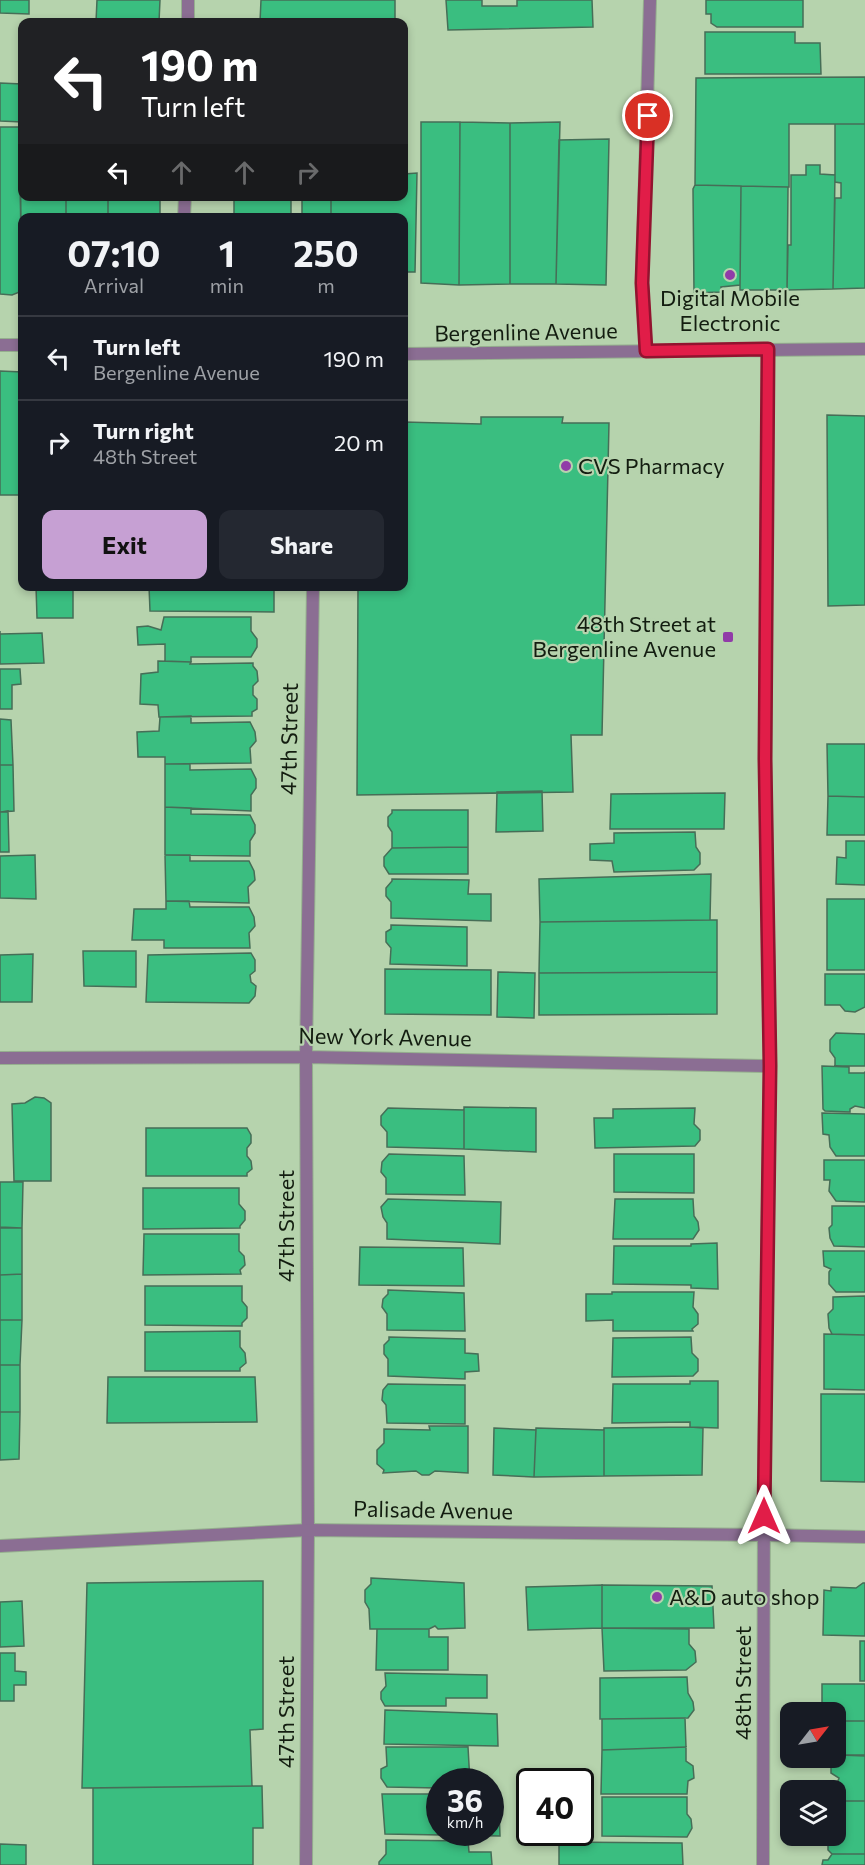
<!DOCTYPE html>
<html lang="en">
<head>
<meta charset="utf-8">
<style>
	:root { --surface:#171b24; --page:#242831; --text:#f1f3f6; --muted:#9ea1a6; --line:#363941; --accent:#c6a0d3 }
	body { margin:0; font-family:Commissioner,sans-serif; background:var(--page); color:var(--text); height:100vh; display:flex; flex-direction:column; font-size:22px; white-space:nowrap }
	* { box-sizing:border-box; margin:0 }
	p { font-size:20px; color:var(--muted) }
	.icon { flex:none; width:33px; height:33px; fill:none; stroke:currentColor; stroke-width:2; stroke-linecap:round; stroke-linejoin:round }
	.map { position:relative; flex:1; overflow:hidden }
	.details { position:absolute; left:18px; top:213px; width:390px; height:378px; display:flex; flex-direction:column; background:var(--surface); border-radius:12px; box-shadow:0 3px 9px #0003 }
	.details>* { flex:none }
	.guide { position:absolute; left:18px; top:18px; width:390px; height:183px; border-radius:12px; box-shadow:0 3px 9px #0003; background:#202124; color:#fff; overflow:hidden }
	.needle { width:39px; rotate:59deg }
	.fabs { position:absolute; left:780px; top:1702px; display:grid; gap:12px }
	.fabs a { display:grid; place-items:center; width:66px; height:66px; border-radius:12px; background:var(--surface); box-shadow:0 3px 9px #0003; font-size:30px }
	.speed { position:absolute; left:426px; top:1768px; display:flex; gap:12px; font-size:30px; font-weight:700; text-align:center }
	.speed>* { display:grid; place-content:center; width:78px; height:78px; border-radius:50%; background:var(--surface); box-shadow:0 3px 9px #0003; line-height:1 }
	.speed small { font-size:15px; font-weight:400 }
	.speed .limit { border:3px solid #111; border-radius:9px; background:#fff; color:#111 }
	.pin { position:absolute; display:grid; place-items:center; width:51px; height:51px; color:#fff; margin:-26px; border:3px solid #fff; border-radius:50%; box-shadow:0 2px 6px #0007 }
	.me { position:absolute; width:66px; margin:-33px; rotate:0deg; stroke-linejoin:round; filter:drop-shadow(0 0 4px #0008) }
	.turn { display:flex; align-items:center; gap:21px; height:126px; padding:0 24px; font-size:27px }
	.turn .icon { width:78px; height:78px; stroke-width:2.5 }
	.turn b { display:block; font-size:42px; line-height:51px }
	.lanes { display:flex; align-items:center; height:57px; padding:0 24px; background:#0003; justify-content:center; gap:30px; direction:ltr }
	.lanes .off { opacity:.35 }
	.eta { display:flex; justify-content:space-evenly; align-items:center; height:102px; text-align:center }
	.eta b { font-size:36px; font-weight:700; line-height:42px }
	.action { display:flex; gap:12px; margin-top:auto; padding:12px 24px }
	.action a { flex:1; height:69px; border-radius:12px; background:var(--accent); color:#111; font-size:24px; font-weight:700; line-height:69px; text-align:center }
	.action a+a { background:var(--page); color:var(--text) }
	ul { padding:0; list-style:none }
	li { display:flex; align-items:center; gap:18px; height:84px; padding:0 24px; border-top:2px solid var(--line) }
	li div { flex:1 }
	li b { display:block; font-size:22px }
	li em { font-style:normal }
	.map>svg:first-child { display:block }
	.building { fill:#3abe80; stroke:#466e57; stroke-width:1.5 }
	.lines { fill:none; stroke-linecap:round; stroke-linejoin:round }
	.minor-casing { stroke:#95af8e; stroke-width:14 }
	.tertiary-casing { stroke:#95af8e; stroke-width:14 }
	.minor { stroke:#8b6e93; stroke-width:12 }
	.tertiary { stroke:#8b6e93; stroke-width:12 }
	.route-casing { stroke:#92132f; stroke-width:15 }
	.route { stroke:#e11d48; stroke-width:10 }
	.poi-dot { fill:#913ba8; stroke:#b6d3ad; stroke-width:2 }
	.labels { text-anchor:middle; stroke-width:4.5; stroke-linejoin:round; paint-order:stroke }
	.poi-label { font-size:22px; fill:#131d10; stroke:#b6d3ad; text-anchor:start }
	.street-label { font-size:22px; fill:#131d10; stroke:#b6d3ad }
</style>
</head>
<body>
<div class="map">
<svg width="865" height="1865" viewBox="0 0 865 1865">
	<rect width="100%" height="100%" fill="#b6d3ad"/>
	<path class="building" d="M0 0H29V14L0 13Z
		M97 0H160L159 22H96Z
		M261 0H395V22H260Z
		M446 0H482V6H517V0H592L593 27 448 30Z
		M706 0H803V27H717L711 23V14H706Z
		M705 32H795V43H820L821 74H705Z
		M865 77V124H789V187L695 185 696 78Z
		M0 83 22 84V122L0 121Z
		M421 122H460L459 285 421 283Z
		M460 122 510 123V284L459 285Z
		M560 122 556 284H510V123Z
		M835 124H865V288L833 289 835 198H841V183L835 182Z
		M0 127H19L22 291 12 295 0 294Z
		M609 139 606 285 556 284 559 140Z
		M20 149H22V196H66V218H22V291Z
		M806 165H820V174L835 175 833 289 787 290 788 245H791V175H806Z
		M417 173 415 272H404V218H331V196H404V174Z
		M695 185 741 186 740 285 721 287V292L694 293 693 189Z
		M741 186 788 187 787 290H740Z
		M66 196H108V218H66Z
		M108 196H160V218H108Z
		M234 196H291V218H234Z
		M302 196H331V218H302Z
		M0 371 22 372V495H0Z
		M827 415 865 416V605L828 606Z
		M481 417H563L562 423H609L602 735H571L573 792 357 795 358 586H404V422L481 424Z
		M36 586H73V618H37Z
		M149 586H274V612L150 611Z
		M164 617H251V631L257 639V647L251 657H191V662L165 661V644L138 645 137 627 148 626 161 630Z
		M0 631V634L42 633 44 663 0 664Z
		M158 661 191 662 190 664 253 663V666L257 671 258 681 253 686V695L257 699V709L252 712V716L159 717 158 705 140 704 141 674 158 672Z
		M0 669H20L21 684 12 685V709H0Z
		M191 716V723L250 722 255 732 256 741 250 748 251 763 165 764V757H138L137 732 159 731 160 717Z
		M0 719 11 720 13 765H0Z
		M827 744H865V797L828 796Z
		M165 764H190V770L251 769 256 779V788L251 795V811L165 807Z
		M0 765H13L14 811 0 812Z
		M542 791 543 831 496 832 497 792Z
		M725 793 724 829H610L611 794Z
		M828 796 865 797V835H827Z
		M165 807 191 808V814L250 815 255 825V833L250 841V856L165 855Z
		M392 810H468V847L392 848V832L388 826V817L392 813Z
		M8 811 9 852H0V812Z
		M695 832 696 847 700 853V864L694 870 614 872 612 861 590 860V844L614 843V833Z
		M846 841H865V885L836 884 837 857 846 858Z
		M468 847V874H389L384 866V857L392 848Z
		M35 855 36 899 0 898V856Z
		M165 855H190V861H249L254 871 255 880 248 887 249 903 166 901Z
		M711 874 710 920 540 922 539 879Z
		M392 879 469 880 468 894H491V921L391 918V902L386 896V888L392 881Z
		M827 899H865V970H827Z
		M166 901H189L190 907H249L254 917 255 926 249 933 250 948H164V940H132L134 909H166Z
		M710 920H717V972L539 973 540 922Z
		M391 925 467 927V966L390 964 391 948 386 942V932L391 929Z
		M83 951H136V987L84 986Z
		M251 953 255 960V971L250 975 251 982 256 986 255 996 249 1003 146 1002 148 955Z
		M33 954 32 1002H0V955Z
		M385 969 491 970V1015L385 1014Z
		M498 972 535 973 534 1018 497 1017Z
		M717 972V1014L539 1015V973Z
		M825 974H865V1007L855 1012 845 1011 840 1005H825Z
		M836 1033 865 1034V1066H835V1058L830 1051V1040Z
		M822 1066 849 1067V1073H864L865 1072V1108L855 1106 850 1109V1112L825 1111 823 1109Z
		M35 1097 44 1098 51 1103V1181H14L12 1104 25 1103Z
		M464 1107 536 1108V1152L464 1149Z
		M388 1108 464 1110V1149L387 1147V1132L381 1125V1116Z
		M695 1108 694 1124 700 1130V1140L695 1146 595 1148 594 1118H613V1109Z
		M822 1113 865 1114V1156H836L830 1147 829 1135 823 1134Z
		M146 1128H247L251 1135V1143L247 1148V1156L251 1161 252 1169 247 1173V1176H146Z
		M389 1154 464 1156 465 1195 386 1194V1178L381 1172 382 1162Z
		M614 1154H694V1193L614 1192Z
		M824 1160H865V1202L836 1201 829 1191 830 1180H824Z
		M0 1182H23L22 1228 0 1227Z
		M143 1188H239V1204L245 1211V1220L240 1226V1228L143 1229Z
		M388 1199 501 1202 500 1244 387 1239V1223L383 1217 381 1207Z
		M615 1199H693L694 1216 698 1222 699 1230 693 1239H613Z
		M832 1206H865V1247L834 1246 830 1238 829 1228 832 1225Z
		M0 1228H22V1274L0 1275Z
		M144 1234H239V1251L244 1256 245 1265 240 1270 241 1274 143 1275Z
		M717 1243 718 1289 691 1288V1285L613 1284 614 1246H691V1244Z
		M360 1247 463 1248 464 1286 359 1285Z
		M823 1251H865V1292H836L829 1284V1272L831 1269 824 1266Z
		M22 1274V1320H0V1275Z
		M145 1286H242V1301L247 1307V1318L242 1323V1326L145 1325Z
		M388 1290 464 1293 465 1331 387 1330V1314L382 1307 383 1299 388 1294Z
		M612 1292H694L693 1307 698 1314V1324L692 1329 693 1331H613V1320L586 1321V1294H612Z
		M865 1296V1335L832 1334 829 1328 828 1314 833 1309V1297Z
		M0 1320H22L20 1365H0Z
		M240 1331V1347L245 1353 246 1363 240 1368V1371H145V1332Z
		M824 1334 865 1335V1390L824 1389Z
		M389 1337 465 1339V1353L478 1354 479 1371 465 1372V1379L388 1376V1359L384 1354V1345L389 1340Z
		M691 1337 692 1353 698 1359V1371L693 1376 612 1377 613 1338Z
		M0 1365H20V1412H0Z
		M108 1377H255L257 1422 107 1423Z
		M690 1381H718V1428L690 1427V1422L612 1423 613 1384H690Z
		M388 1384 465 1385V1424L387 1423 386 1405 382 1400 383 1390Z
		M821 1394H865V1482L821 1481Z
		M0 1412H20L19 1459 0 1460Z
		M429 1426H468V1473L435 1471 429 1475H422L416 1471 383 1473 384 1470 377 1464V1450L384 1443V1429L430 1430Z
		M690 1427 703 1428 702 1475 604 1476V1428Z
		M494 1428 536 1430 534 1477 493 1475Z
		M536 1428 604 1430V1476L534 1477Z
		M371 1578 464 1583 465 1628 438 1629 435 1626 429 1629H370L369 1609 365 1602V1590L371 1584Z
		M263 1581V1729L250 1730 252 1786 82 1788 87 1583Z
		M863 1583H865V1636L823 1635 824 1590 831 1591V1587L856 1588Z
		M602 1585V1628L528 1630 526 1587Z
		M602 1585 712 1586 714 1628H602Z
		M22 1601 24 1646 0 1647V1602Z
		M602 1628 689 1629V1644L695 1651 696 1662 686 1670 604 1671Z
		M377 1629H429V1637H448V1670H376Z
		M860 1641H865V1681H860Z
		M0 1653H15V1671L26 1672V1685H14V1701H0Z
		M385 1673 487 1675V1698H446V1706H385L381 1699V1692L386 1686Z
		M687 1677 688 1693 693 1702 694 1710 688 1718 600 1719V1678Z
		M822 1684H865V1721H836V1713H822Z
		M385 1710 497 1714 498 1746 384 1744Z
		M685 1718 686 1747 602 1750V1719Z
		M836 1721H865V1755H840L836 1747Z
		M386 1747H468L470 1782H440V1794L438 1788 387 1787 381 1778V1769L387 1766Z
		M686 1747V1761L693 1766 694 1778 688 1781 687 1794H601L602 1750Z
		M840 1755 865 1756V1801H836V1791H831V1785L838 1781 839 1778 831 1773V1760Z
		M262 1786 263 1828H253V1865H93V1788Z
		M382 1794H440V1833H490V1808H499L500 1836 385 1834Z
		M602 1797H687V1814L691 1819 692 1828 687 1837 602 1836Z
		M836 1801H865V1854H832L828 1850V1837L836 1836Z
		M386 1840 468 1841 469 1852H491L492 1865H379V1862L386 1854Z
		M559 1842 682 1843 683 1865H559Z
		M0 1844 26 1845V1865H0Z
		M832 1854H865V1865H822L823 1860H828Z"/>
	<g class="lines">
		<defs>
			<path id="minor" d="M188 22V0
				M184 218 185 196
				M646 351 642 283 650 0
				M0 1058 306 1057 770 1066
				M765 1535 865 1537
				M306 1865 308 1530 306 1057 313 586"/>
			<path id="tertiary" d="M0 345H22
				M404 354 865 349
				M0 1546 308 1530 765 1535
				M763 1865 764 1478 770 1066 765 759 768 349"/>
		</defs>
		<use href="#minor" class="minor-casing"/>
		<use href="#tertiary" class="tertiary-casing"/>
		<use href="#minor" class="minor"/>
		<use href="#tertiary" class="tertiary"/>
	</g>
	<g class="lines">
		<defs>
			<path id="route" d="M648 116 642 283 646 351 768 349 765 759 770 1066 764 1516"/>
		</defs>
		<use href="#route" class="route-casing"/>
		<use href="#route" class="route"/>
	</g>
	<g class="poi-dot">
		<circle cx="730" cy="275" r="6"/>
		<circle cx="566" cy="466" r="6"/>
		<rect x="722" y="631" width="12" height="12" rx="3"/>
		<circle cx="657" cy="1597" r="6"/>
	</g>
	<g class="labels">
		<g class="poi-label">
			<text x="730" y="306" text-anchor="middle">Digital Mobile<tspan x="730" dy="25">Electronic</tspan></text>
			<text x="578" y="474">CVS Pharmacy</text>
			<text x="716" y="632" text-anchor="end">48th Street at<tspan x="716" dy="25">Bergenline Avenue</tspan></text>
			<text x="669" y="1605">A&amp;D auto shop</text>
		</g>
		<g class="street-label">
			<text transform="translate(526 332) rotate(-1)" y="8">Bergenline Avenue</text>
			<text transform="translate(289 739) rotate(-89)" y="8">47th Street</text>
			<text transform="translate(385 1037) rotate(1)" y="8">New York Avenue</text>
			<text transform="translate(286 1226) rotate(-90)" y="8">47th Street</text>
			<text transform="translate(433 1510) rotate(1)" y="8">Palisade Avenue</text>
			<text transform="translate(743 1683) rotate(-90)" y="8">48th Street</text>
			<text transform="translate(286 1712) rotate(-90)" y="8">47th Street</text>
		</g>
	</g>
</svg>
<div class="fabs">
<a><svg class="needle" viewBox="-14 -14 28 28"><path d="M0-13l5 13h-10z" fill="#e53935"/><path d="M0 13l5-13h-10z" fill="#9ea1a6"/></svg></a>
<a><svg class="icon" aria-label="layers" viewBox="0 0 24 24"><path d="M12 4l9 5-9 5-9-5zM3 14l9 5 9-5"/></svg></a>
</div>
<div class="speed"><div>36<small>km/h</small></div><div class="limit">40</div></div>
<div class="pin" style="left:648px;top:116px;background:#d93025"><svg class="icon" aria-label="arrive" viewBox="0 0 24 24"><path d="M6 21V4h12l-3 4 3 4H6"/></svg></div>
<svg class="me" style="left:764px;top:1516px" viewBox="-20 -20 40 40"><path d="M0-17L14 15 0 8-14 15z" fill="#e11d48" stroke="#fff" stroke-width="4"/></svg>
<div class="guide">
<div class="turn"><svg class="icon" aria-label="left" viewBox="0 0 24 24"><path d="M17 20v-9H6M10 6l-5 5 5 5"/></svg><div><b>190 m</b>Turn left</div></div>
<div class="lanes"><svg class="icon" aria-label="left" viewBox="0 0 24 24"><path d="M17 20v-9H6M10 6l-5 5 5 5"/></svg><svg class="icon off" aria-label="ahead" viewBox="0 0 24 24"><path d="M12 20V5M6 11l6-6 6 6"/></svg><svg class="icon off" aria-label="ahead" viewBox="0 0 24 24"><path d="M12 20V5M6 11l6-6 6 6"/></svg><svg class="icon off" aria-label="right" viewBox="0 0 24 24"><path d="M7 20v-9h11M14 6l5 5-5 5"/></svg></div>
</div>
<section class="details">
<div class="eta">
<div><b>07:10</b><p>Arrival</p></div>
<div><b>1</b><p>min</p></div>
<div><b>250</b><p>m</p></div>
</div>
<ul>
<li><svg class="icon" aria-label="left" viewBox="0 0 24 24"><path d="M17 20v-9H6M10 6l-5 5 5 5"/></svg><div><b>Turn left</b><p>Bergenline Avenue</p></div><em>190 m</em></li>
<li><svg class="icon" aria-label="right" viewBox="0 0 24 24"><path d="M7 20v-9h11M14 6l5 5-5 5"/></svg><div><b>Turn right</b><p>48th Street</p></div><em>20 m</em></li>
</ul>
<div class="action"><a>Exit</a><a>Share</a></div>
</section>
</div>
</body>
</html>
